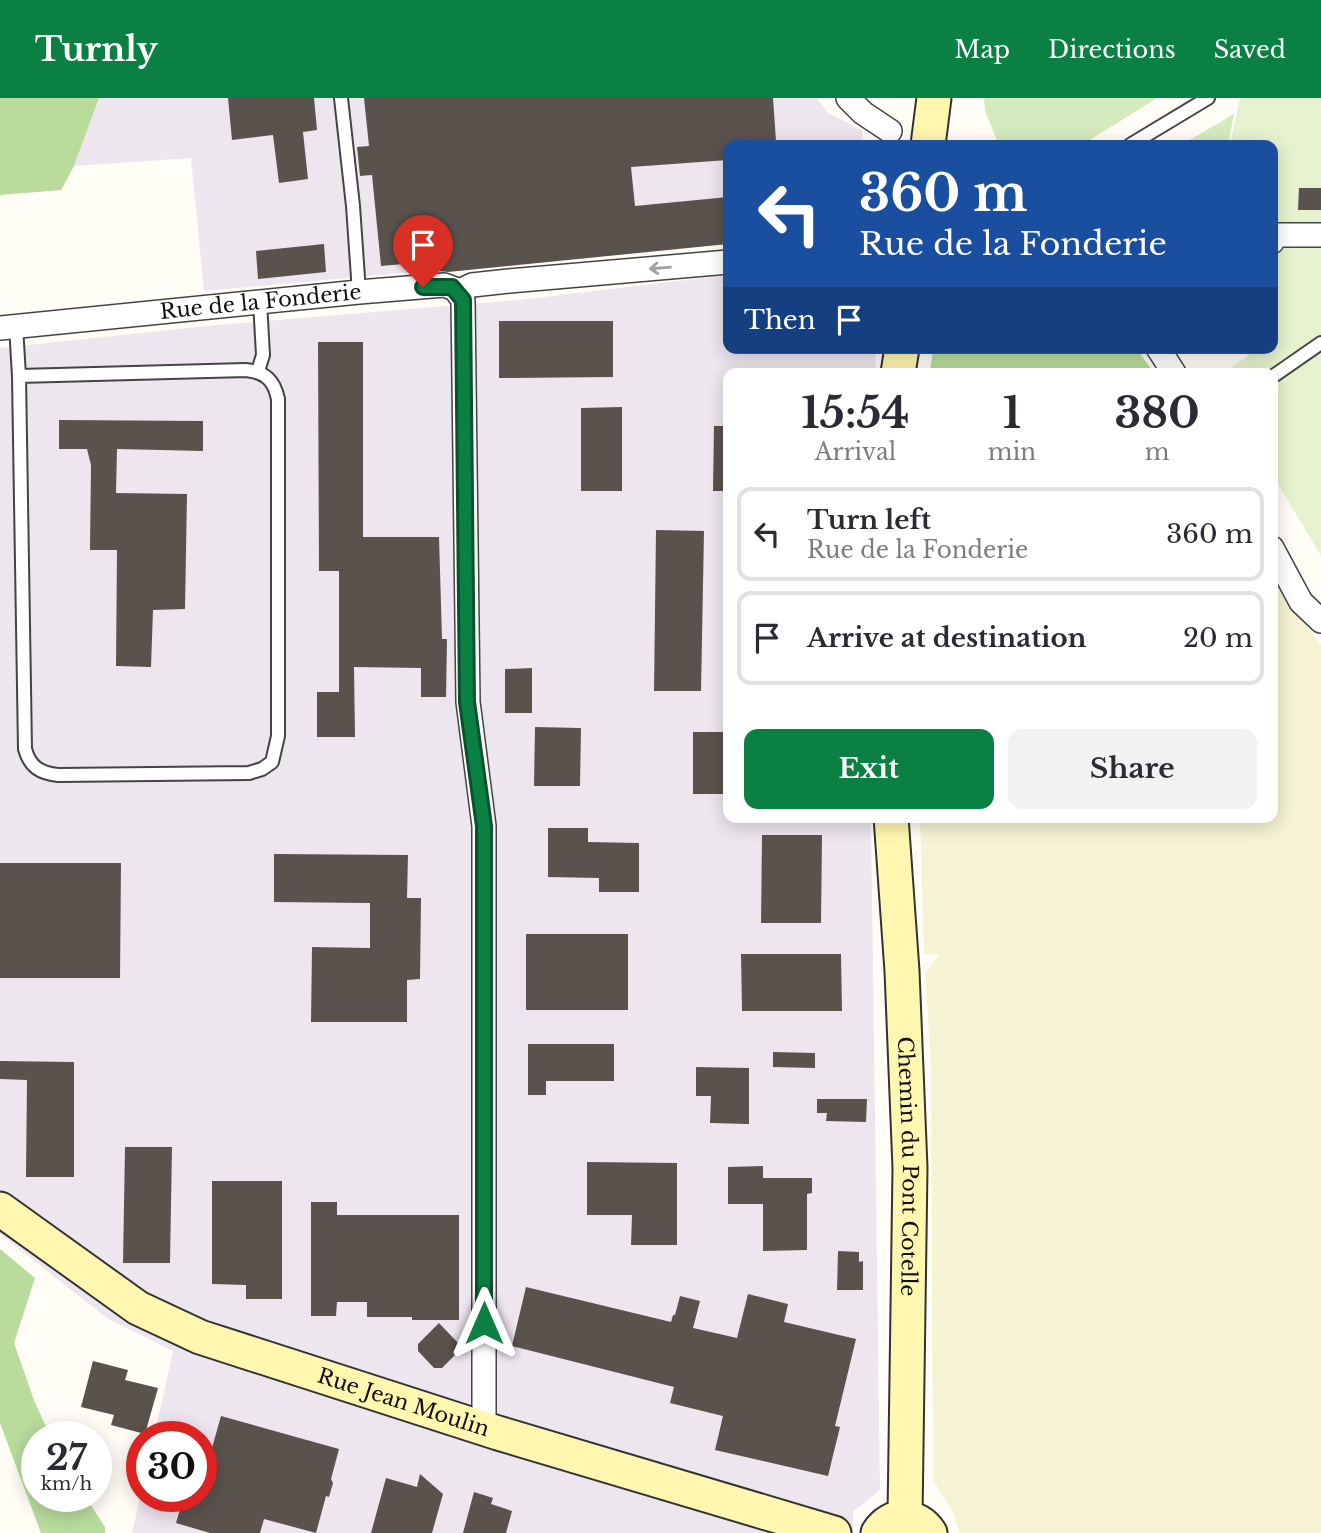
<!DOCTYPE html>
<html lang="en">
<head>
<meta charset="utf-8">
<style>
	:root { --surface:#fff; --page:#f2f2f3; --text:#2b2b33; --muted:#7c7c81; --line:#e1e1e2; --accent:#0b8043 }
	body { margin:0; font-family:"Libre Baskerville",serif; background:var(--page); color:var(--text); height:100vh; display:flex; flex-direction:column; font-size:26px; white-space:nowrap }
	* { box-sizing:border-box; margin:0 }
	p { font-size:23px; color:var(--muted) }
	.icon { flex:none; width:38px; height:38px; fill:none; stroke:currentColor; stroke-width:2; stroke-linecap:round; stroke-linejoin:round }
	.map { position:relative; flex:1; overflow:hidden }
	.sheet { position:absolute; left:723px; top:270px; width:555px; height:455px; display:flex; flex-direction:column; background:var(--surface); border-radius:14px; box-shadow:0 4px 18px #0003 }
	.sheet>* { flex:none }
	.guide { position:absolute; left:723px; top:42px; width:555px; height:214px; border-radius:14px; box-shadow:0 4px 18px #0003; background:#1a4fa0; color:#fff; overflow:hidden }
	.speed { position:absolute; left:21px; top:1323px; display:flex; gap:14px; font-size:35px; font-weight:700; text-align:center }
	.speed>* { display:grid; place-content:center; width:91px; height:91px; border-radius:50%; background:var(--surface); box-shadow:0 4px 18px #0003; line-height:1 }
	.speed small { font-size:18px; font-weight:400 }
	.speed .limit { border:10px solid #d22; background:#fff; color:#111 }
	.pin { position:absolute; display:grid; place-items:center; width:60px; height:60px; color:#fff; margin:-72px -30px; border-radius:50% 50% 50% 0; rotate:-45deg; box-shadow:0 0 7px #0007 }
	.pin .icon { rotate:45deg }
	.me { position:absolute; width:77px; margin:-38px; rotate:0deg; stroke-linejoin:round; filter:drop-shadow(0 0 5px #0008) }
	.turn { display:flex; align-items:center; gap:24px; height:147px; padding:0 21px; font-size:32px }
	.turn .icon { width:91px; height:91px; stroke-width:2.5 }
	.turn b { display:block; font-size:49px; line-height:60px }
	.then { display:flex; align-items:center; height:66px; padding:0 21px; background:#0003; gap:14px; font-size:26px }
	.eta { display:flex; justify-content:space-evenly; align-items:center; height:119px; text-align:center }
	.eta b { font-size:42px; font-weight:800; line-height:49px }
	.action { display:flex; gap:14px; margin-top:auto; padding:14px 21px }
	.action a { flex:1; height:80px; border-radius:14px; background:var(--accent); color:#fff; font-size:28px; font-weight:800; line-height:80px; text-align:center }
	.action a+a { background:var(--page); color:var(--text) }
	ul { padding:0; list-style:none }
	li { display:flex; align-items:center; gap:21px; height:94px; margin:0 14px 10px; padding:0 7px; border:4px solid var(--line); border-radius:14px }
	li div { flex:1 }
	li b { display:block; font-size:26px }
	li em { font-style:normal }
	header { display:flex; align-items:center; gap:42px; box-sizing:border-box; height:98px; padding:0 35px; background:var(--accent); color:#fff }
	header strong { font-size:33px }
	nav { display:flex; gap:38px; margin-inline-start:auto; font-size:24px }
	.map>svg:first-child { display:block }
	.industrial { fill:#eee6ef }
	.farmland { fill:#f6f3d4 }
	.green { fill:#d5ebbd }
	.forest { fill:#b9dc9c }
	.pitch { fill:#e6f2cf }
	.building { fill:#5a524d }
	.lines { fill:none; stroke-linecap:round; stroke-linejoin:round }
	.lane-casing { stroke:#444; stroke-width:16 }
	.street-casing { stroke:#444; stroke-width:26 }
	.secondary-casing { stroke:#333; stroke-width:37 }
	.lane { stroke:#fff; stroke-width:12 }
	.street { stroke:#fff; stroke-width:23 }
	.secondary { stroke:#fff6b0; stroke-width:33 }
	.oneway { stroke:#a0a0a0 }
	.route-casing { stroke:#07532c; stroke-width:18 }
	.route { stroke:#0b8043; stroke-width:12 }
	.labels { text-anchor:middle; stroke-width:7; stroke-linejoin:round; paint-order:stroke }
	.street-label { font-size:21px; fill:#111; stroke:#fff }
</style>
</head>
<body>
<header>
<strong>Turnly</strong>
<nav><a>Map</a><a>Directions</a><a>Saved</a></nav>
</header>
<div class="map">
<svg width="1321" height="1435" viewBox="0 0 1321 1435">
	<rect width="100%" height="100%" fill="#fffdf5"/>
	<path class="industrial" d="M99 0H817L828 15 862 32 863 47H728V145L204 193 191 60 74 68Z
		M728 177V250H876L875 275H728V719H871L880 1392 853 1414V1435H132L142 1392V1398H201V1339H154L173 1253 107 1220 0 1136V250L207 228 519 202Z"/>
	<path class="farmland" d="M1272 482 1321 547V1435H959L953 1414 933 1382 931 967 925 875 939 856H924L920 719H1272Z"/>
	<path class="green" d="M984 0H1157L1082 47H999L985 13Z
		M1234 16 1228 47H1181Z"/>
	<path class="forest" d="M0 0H99L74 68 61 92 0 97Z
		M933 250H1136L1154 275H930Z
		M0 1151 35 1180 14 1245 35 1305 51 1339H37V1398H85L105 1429V1435H41L0 1325Z"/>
	<path class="pitch" d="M1240 0H1321V458L1272 376V275H1224L1248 258 1246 250H1272V47H1230Z"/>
	<path class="building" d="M228 0H314L317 32 303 34 308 81 279 85 273 37 232 42Z
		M364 0H773L776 43 728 47V62L631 69 635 108 728 99V146L448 174 437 173V163L381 168 372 77 360 78 357 49 369 48Z
		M1299 90H1321V112H1298Z
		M324 146 326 174 258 181 256 153Z
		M499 223H613V279L499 280Z
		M318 244H363V439H439L442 541H447L446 599H421V570L354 569 355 639H317V594H339V473H319Z
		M622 309V393H581V310Z
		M59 322 203 323V353L117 351 116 395 187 396 185 511 153 512 151 569 116 568 117 452H90L91 367 87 351H59Z
		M714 328H728V393H713Z
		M656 432 704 433 701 593H654Z
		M532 570V615H505V571Z
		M535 629 581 630 580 688H534Z
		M693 634H728V696H693Z
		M548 730H588V744L639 745V794H599V780L548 779Z
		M762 737H822L821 825H761Z
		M274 756 408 757 407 800H421L420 881 407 882V924H311L312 849 370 850V805L274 804Z
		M0 765H121L120 880H0Z
		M526 836H628V912H526Z
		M741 856H841L842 913H742Z
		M528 946H614V983H546V997H528Z
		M773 954 815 955V970L773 969Z
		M0 963 74 964V1079H26L27 982 0 981Z
		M696 969 749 970V1026L710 1025 711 998H696Z
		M817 1001H867L866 1024 826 1023 827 1015H817Z
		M125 1049H172L170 1165H123Z
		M587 1064 677 1065V1147H631L632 1117H587Z
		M763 1068V1080H812V1095L807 1096V1152L763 1153V1106H728V1069Z
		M212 1083H282V1201H246V1187L212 1186Z
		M311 1104H337V1117H459V1222H412V1219H367V1204H337L336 1218H311Z
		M838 1153 859 1154V1164L863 1163V1192H837Z
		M526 1189 671 1224 673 1217H675L680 1198 700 1203 693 1230 737 1240 748 1196 788 1206 784 1224 856 1241 835 1328 840 1329 828 1378 715 1352 723 1318 670 1305 674 1289 512 1248Z
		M439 1225 459 1246V1253L442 1270H434L418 1253V1246Z
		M93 1263 128 1272 125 1282 158 1290 145 1336 111 1327 114 1317 81 1309Z
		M221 1318 339 1351 331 1381 333 1385 329 1399 326 1398 316 1435 264 1421 260 1435H210L176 1425 184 1398H201V1389Z
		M420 1376 443 1396 432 1435H371L386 1380 417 1389Z
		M474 1394 493 1400 491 1406 512 1413 506 1435H463Z"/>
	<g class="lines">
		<defs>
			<path id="lane" d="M341 0 353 108 359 194
				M1130 47 1208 0
				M16 228 19 278 25 651C30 669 40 675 58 677L249 675 262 671 272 664 278 638V301C274 282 265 274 246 272L19 278
				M258 273 263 257 260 204
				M1272 279 1321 245"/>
			<g id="street">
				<path d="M848 0 863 15 890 33"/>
				<path d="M1272 144 1275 137H1321"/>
				<path d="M458 194 472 187 509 183 728 164"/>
				<path id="s1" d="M0 230 359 194 444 187 455 191 463 202 468 604 484 728V1331"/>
				<path d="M1158 250 1174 275"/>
				<path d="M1272 450 1301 504 1321 523"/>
			</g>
			<g id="secondary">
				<path d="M928 47 934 0"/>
				<path d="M898 275 902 250"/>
				<path id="s2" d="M891 719 902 873 910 1070 905 1419"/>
				<path id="s3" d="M0 1111 138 1210 200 1239 498 1335 834 1435"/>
				<path d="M878 1435C891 1414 917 1415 930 1435"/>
			</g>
		</defs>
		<use href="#lane" class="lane-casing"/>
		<use href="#street" class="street-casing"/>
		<use href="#secondary" class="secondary-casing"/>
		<use href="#lane" class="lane"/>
		<use href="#street" class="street"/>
		<use href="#secondary" class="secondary"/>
	</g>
	<defs><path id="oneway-shaft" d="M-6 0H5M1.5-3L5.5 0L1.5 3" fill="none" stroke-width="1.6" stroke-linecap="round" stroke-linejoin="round" transform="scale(1.75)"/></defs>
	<use class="oneway" href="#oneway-shaft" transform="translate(660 170) rotate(175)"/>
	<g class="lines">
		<defs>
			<path id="route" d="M423 189H452L463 202 467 604 484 728V1225"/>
		</defs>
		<use href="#route" class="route-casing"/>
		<use href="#route" class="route"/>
	</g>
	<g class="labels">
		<g class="street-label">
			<text dy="7" stroke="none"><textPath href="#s1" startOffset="262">Rue de la Fonderie</textPath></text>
			<text dy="7" stroke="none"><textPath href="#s2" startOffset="350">Chemin du Pont Cotelle</textPath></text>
			<text dy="7" stroke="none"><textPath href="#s3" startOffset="452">Rue Jean Moulin</textPath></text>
		</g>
	</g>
</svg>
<div class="speed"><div>27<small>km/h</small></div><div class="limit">30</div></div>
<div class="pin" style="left:423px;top:189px;background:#d93025"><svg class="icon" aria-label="arrive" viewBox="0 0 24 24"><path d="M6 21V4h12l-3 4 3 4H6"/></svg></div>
<svg class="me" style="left:484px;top:1225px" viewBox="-20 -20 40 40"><path d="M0-17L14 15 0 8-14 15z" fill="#0b8043" stroke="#fff" stroke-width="4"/></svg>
<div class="guide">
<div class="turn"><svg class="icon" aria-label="left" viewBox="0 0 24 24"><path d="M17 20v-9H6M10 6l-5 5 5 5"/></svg><div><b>360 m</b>Rue de la Fonderie</div></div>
<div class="then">Then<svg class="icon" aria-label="arrive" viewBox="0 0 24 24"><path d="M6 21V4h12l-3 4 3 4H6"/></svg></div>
</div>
<section class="sheet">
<div class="eta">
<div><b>15:54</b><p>Arrival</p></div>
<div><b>1</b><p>min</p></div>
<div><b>380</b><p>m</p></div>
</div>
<ul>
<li><svg class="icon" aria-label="left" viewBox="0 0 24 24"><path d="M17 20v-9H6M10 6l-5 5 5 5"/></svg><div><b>Turn left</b><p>Rue de la Fonderie</p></div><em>360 m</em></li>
<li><svg class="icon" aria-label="arrive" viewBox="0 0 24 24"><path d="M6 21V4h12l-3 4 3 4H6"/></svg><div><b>Arrive at destination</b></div><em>20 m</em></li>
</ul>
<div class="action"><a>Exit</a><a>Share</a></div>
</section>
</div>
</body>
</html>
